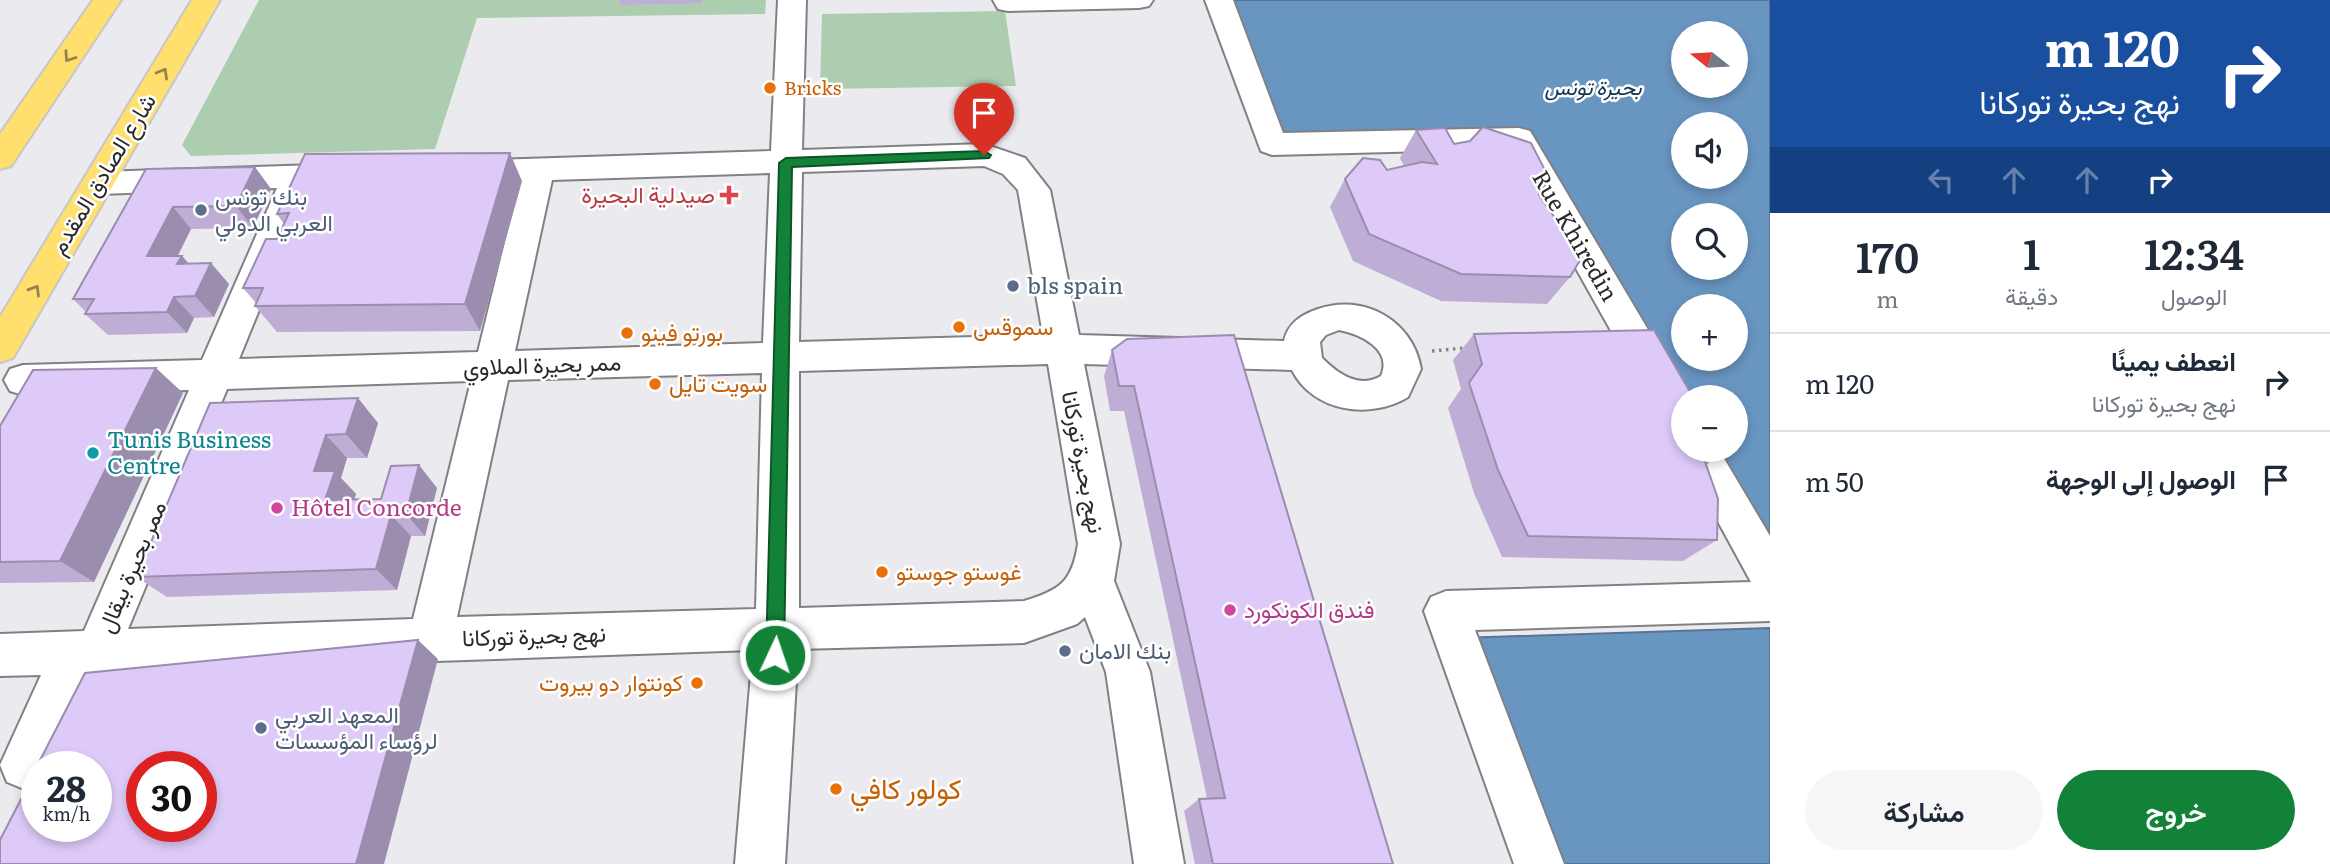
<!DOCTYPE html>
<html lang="ar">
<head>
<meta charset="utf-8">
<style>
	:root { --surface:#fff; --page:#f6f6f7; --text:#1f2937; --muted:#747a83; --line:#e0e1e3; --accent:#138239 }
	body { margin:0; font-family:Literata,Vazirmatn,serif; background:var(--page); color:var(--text); direction:rtl; height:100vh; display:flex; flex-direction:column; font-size:26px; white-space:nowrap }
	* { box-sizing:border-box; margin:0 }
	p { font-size:23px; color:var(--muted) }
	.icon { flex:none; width:38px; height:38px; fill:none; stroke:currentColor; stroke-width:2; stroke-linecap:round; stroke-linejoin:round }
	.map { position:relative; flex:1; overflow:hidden; direction:ltr }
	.side { display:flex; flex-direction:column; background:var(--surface); width:560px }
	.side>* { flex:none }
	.guide { background:#1a4fa0; color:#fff; overflow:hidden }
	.needle { width:46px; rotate:288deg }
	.buttons { position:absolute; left:1671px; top:21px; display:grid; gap:14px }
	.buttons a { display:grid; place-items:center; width:77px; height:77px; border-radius:50%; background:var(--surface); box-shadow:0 4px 10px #0003; font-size:35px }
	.speed { position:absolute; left:21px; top:751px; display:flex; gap:14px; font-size:35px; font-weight:700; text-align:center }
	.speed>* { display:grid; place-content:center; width:91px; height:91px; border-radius:50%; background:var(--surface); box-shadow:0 4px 10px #0003; line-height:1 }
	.speed small { font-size:18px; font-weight:400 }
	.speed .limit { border:10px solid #d22; background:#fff; color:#111 }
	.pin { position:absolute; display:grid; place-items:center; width:60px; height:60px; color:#fff; margin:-72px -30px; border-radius:50% 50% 50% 0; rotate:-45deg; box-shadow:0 0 7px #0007 }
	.pin .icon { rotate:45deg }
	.me { position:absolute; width:77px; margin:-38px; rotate:3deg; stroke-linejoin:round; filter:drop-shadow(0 0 5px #0008) }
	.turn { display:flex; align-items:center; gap:24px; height:147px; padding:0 35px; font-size:32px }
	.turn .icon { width:91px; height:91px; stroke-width:2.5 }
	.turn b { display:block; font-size:49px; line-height:60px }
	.lanes { display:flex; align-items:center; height:66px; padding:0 35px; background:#0003; justify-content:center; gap:35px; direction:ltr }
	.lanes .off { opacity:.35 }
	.eta { display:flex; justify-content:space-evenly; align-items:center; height:119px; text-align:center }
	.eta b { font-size:42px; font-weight:600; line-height:49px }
	.cta { display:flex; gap:14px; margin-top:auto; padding:14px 35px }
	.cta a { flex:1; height:80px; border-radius:42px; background:var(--accent); color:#fff; font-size:28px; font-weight:600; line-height:80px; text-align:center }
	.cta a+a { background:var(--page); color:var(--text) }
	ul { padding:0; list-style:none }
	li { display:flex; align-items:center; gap:21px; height:98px; padding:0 35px; border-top:2px solid var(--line) }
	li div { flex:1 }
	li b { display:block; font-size:26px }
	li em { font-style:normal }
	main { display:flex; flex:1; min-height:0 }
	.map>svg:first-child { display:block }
	.green { fill:#adcdb0 }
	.water { fill:#6995c1; stroke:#567594; stroke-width:2; fill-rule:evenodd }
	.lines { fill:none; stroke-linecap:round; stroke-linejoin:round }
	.minor-casing { stroke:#818084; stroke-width:4 }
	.major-casing { stroke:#c8c7c8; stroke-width:4 }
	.path { stroke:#858487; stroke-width:3.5; stroke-dasharray:2.5 4.5; stroke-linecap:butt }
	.minor { fill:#fff; fill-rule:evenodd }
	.major { fill:#ffdf6d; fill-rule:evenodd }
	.wall { fill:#beaed5 }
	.shaded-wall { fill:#9b8dae }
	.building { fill:#ddcaf8; stroke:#9b8dae; stroke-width:2; fill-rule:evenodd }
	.oneway { stroke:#94844c }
	.route { fill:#138239; stroke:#0c5425; stroke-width:2 }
	.food-dot { fill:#e8710a; stroke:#fff; stroke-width:2.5 }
	.health-dot { fill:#e0444e; stroke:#fff; stroke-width:2.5 }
	.service-dot { fill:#5c6f8a; stroke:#fff; stroke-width:2.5 }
	.culture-dot { fill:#0f9aa8; stroke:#fff; stroke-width:2.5 }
	.hotel-dot { fill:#d1479c; stroke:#fff; stroke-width:2.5 }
	.labels { text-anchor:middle; stroke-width:5; stroke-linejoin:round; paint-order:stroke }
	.far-food-label { font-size:19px; fill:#c56008; stroke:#fff; text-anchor:start }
	.far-water-label { font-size:21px; font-style:italic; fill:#113251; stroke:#fff }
	.street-label { font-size:23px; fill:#2a292b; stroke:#fff }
	.health-label { font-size:23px; fill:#be3a42; stroke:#fff; text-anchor:end }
	.service-label { font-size:23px; fill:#4e5e75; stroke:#fff; text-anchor:start }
	.food-label { font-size:23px; fill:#c56008; stroke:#fff; text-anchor:start }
	.culture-label { font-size:23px; fill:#0d838f; stroke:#fff; text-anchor:start }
	.hotel-label { font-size:23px; fill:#b23c85; stroke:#fff; text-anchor:start }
	.near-food-label { font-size:28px; fill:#c56008; stroke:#fff; text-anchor:start }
</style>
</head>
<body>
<main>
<section class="side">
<div class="guide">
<div class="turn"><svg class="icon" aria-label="right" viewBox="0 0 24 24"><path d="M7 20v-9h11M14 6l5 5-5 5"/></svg><div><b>120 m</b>نهج بحيرة توركانا</div></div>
<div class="lanes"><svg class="icon off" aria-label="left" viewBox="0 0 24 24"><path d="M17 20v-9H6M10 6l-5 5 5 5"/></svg><svg class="icon off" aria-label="ahead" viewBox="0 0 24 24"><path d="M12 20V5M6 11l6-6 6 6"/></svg><svg class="icon off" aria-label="ahead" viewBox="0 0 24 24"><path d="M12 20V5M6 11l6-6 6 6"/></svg><svg class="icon" aria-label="right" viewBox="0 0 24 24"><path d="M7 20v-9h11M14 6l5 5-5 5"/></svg></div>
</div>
<div class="eta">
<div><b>12:34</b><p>الوصول</p></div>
<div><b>1</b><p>دقيقة</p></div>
<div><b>170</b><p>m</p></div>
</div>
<ul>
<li><svg class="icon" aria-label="right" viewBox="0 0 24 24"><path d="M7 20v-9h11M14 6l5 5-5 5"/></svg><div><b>انعطف يمينًا</b><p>نهج بحيرة توركانا</p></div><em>120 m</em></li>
<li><svg class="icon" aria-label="arrive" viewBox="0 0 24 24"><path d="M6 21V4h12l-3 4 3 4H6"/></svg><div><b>الوصول إلى الوجهة</b></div><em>50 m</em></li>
</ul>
<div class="cta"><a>خروج</a><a>مشاركة</a></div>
</section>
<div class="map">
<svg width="1770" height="864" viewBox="0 0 1770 864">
	<rect width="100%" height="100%" fill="#ebeaee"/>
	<path class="green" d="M259 0H766L765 14 477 18 435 149 191 156 182 145Z
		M1005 11 1016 86 820 89 822 14Z"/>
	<path class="water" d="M1222 0H1770V572L1700 450H1736V397H1684L1516 132 1273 137ZM1684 33H1736V86H1684ZM1684 124H1736V177H1684ZM1684 215H1736V268H1684ZM1684 306H1736V359H1684Z
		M1770 628V864H1544L1460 638Z"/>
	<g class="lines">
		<defs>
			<path id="minor" d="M778 0H806L802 150 984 144 1025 158 1050 190 1079 335 1284 341C1288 323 1301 315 1318 309 1363 293 1413 320 1421 369L1408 397C1370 420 1313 412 1292 370L1084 364 1120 544 1114 581 1150 672 1184 864H1134L1106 672 1085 617 1077 624 1024 643 798 649 785 864H735L753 650 87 673 47 766H37V783L24 789 7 782 0 765 41 675 0 676V634L84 631 189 390 23 395 10 391 4 380 10 369 23 365 202 360 277 188 98 194 87 191 82 183 87 175 98 172 348 164 359 167 364 175 359 183 309 187 239 359 478 352 520 181 464 183 453 180 448 172 453 164 464 161 771 151ZM984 166 1003 174 1018 190 1043 335 799 342 802 172ZM770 173 763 343 515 351 552 180ZM1339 330C1360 334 1393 349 1381 376 1359 389 1338 374 1322 358L1320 342 1326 335ZM1048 364 1078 544C1072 582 1060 590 1024 601L799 608V371ZM762 373 756 609 457 617 508 380ZM471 381 413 619 128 629 227 389Z
				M993 0H1153L1149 6 1139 8 1008 11 998 9Z
				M1205 0H1233L1283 133 1519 128 1530 131 1688 397H1684V450H1719L1770 536V621L1475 630 1564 864H1514L1424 611 1431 597 1446 591 1751 582 1679 450 1683 441 1670 436 1509 149 1272 155 1261 151Z"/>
			<path id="major" d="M93 0H121L11 166 0 169V134Z
				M192 0H220L13 358 0 362V317Z"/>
		</defs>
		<use href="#minor" class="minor-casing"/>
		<use href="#major" class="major-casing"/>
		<path class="path" d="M1432 351 1465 348"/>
		<use href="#minor" class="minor"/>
		<use href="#major" class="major"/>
	</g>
	<path class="wall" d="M619 0H702V3L620 5Z
		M1416 130 1454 144 1539 195 1570 277 1547 304 1441 301 1353 261 1330 207 1345 179 1404 166 1400 158Z
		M255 167 271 189 253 228 191 229 178 256H182L188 263 229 284 214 317 194 318 187 333 108 335 85 314 86 312 73 299 146 169Z
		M522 181 480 331 277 332 255 306 256 303 243 288 277 239 284 224 277 214Z
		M1474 334 1723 450 1724 452 1706 465 1717 540 1683 561 1502 557 1474 493 1448 408 1461 389 1453 360Z
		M1127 339 1393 864H1195L1184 811 1199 799 1207 798 1124 411H1110L1104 376 1112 350Z
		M183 393 94 582 0 583V426Z
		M210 403 378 423 367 458H347L341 478 356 494 354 499H381L437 488 425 536H411L397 590 167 597 136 577Z"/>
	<path class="shaded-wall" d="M510 153 522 181 480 331 465 304Z
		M255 167 271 189 253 228 236 206Z
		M173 207 191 229 166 278 147 256Z
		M182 256 201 277 177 264Z
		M211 263 229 284 214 317 195 296Z
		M174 297 194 318 187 333 167 312Z
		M156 368 183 393 94 582 60 561Z
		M358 398 378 423 367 458 346 434Z
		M326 435 347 458 341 478 356 494 347 522 325 500 314 471Z
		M419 465 437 488 425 536 406 514Z
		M391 515 411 536 397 590 376 569Z
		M418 640 438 659 384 864H356Z"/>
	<path class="building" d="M1483 127 1531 143 1549 178 1539 195 1582 257 1570 277 1461 274 1369 234 1345 179 1363 158 1380 160 1387 170 1422 162 1437 164 1416 130 1445 128 1454 144 1470 141Z
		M510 153 465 304 255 306 263 288H243L266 239H277L289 213 277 214 305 154Z
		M255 167 236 206 173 207 147 256H182L177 264 211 263 195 296 174 297 167 312 85 314 94 299H73L146 169Z
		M1654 330 1693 397H1684V450H1723L1724 452 1701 450 1718 499 1717 540 1528 536 1498 470 1469 383 1482 364 1474 334Z
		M1234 335 1393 864H1213L1199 799 1225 798 1134 386H1119L1112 350 1127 339Z
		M156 368 60 561 0 562V426L33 370Z
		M358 398 346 434 326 435 314 471H335L325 500 381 499 391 466 419 465 406 514 391 515 376 569 136 577 210 403Z
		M418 640 356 864H0V840L37 768V826H96V766H37L85 673ZM142 766H201V826H142Z"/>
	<defs><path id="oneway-chevron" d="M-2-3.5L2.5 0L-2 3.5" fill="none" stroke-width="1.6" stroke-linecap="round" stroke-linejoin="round" transform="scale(1.75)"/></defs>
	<g class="oneway">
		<use href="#oneway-chevron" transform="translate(69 57) rotate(124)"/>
		<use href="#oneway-chevron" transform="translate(163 73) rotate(-60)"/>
		<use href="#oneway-chevron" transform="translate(35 290) rotate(-59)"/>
	</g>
	<path class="route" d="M984 151 991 155 989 158 792 167 784 655 781 661 775 664 768 661 766 655 779 163 786 158Z"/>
	<g class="food-dot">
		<circle cx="770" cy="88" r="7"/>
		<circle cx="959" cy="327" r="7"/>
		<circle cx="627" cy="333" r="7"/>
		<circle cx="655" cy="384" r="7"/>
		<circle cx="882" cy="572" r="7"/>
		<circle cx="697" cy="683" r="7"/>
		<circle cx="836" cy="789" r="7"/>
	</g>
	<path class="health-dot" d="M725.5 184.5h7v7h7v7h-7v7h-7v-7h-7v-7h7z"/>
	<g class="service-dot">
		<circle cx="201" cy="210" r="7"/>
		<circle cx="1013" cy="286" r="7"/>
		<circle cx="1065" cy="651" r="7"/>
		<circle cx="261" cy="728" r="7"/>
	</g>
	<circle class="culture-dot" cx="93" cy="453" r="7"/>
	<g class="hotel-dot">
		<circle cx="277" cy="508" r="7"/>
		<circle cx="1230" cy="610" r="7"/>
	</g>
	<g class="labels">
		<g class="far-food-label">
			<text x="784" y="95">Bricks</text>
		</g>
		<g class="far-water-label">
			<text x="1593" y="95">بحيرة تونس</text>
		</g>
		<g class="street-label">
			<text transform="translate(103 174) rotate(-59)" y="8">شارع الصادق المقدم</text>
			<text transform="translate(1575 236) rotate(60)" y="8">Rue Khiredin</text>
			<text transform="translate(542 365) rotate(-2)" y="8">ممر بحيرة الملاوي</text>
			<text transform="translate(1083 462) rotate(79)" y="8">نهج بحيرة توركانا</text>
			<text transform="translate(132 567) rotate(-67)" y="8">ممر بحيرة بيقال</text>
			<text transform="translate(534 636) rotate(-2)" y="8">نهج بحيرة توركانا</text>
		</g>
		<g class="health-label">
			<text x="715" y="203">صيدلية البحيرة</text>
		</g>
		<g class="service-label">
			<text x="215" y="205">بنك تونس<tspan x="215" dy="26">العربي الدولي</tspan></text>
			<text x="1027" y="294">bls spain</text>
			<text x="1079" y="659">بنك الامان</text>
			<text x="275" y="723">المعهد العربي<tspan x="275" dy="26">لرؤساء المؤسسات</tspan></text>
		</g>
		<g class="food-label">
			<text x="973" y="335">سموقس</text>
			<text x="641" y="341">بورتو فينو</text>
			<text x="669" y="392">سويت تايل</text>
			<text x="896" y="580">غوستو جوستو</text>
			<text x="683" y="691" text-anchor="end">كونتوار دو بيروت</text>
		</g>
		<g class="culture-label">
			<text x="107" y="448">Tunis Business<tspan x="107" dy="26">Centre</tspan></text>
		</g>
		<g class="hotel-label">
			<text x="291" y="516">Hôtel Concorde</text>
			<text x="1244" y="618">فندق الكونكورد</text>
		</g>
		<g class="near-food-label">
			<text x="850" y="799">كولور كافي</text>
		</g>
	</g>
</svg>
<div class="buttons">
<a><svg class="needle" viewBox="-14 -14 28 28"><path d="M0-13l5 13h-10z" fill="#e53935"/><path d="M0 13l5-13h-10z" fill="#747a83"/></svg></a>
<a><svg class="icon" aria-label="sound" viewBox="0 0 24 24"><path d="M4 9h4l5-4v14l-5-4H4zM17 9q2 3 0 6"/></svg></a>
<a><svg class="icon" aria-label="search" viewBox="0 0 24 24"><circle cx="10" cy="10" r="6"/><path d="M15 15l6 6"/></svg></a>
<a>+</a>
<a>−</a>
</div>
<div class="speed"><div>28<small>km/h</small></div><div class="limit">30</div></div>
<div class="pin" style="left:984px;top:155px;background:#d93025"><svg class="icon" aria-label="arrive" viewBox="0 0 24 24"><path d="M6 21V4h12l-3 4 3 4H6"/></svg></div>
<svg class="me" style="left:775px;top:655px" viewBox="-20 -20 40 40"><circle r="17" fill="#138239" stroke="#fff" stroke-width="3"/><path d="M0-11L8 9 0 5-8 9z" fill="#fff"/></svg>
</div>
</main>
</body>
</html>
